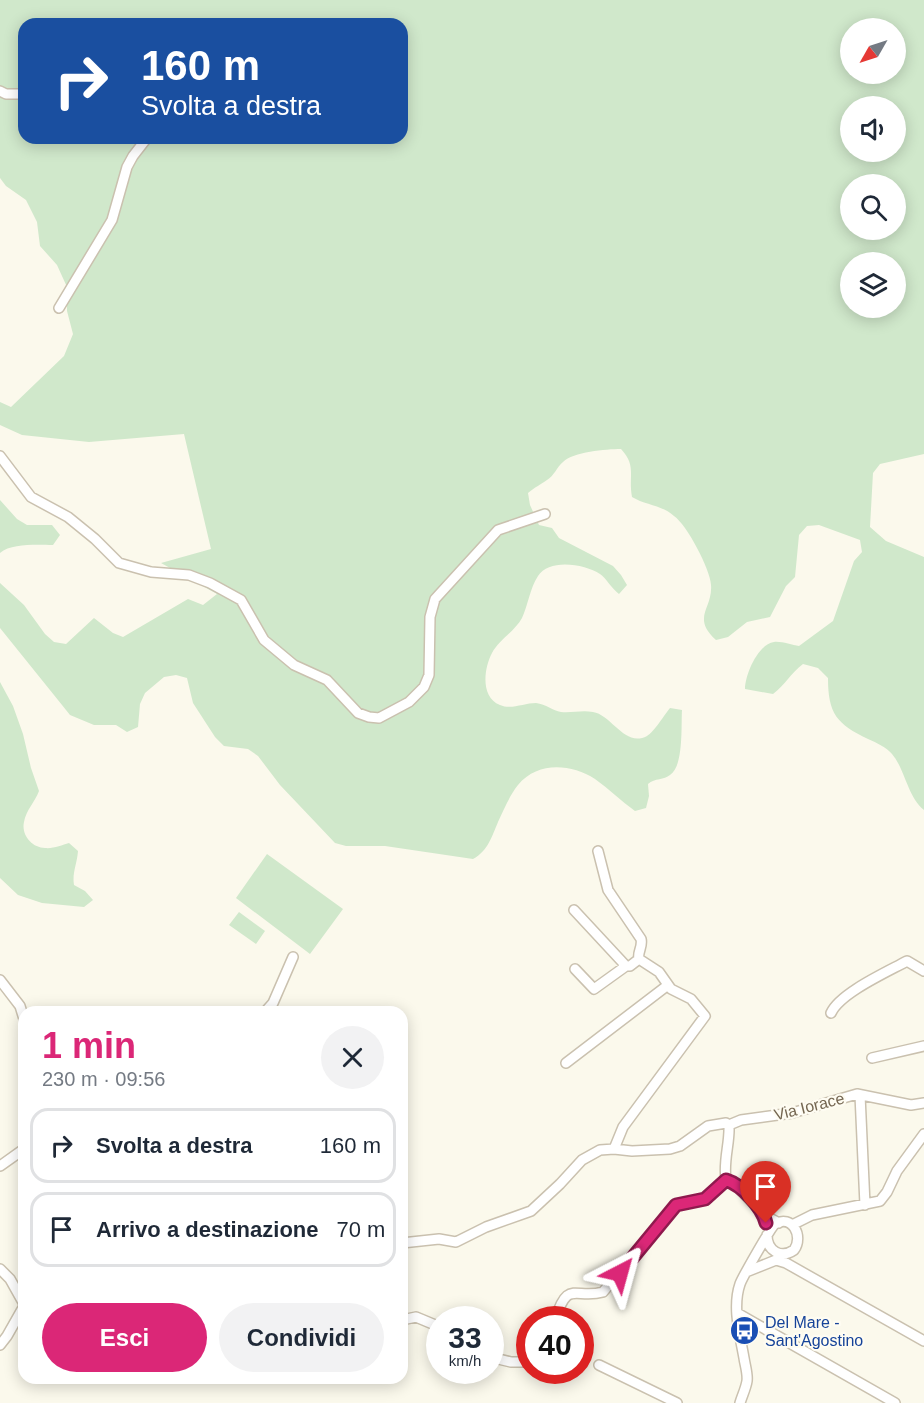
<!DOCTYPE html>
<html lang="it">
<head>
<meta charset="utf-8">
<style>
	:root { --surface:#fff; --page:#f2f2f3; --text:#1f2937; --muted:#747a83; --line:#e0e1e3; --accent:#db2777 }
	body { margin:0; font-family:Helvetica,sans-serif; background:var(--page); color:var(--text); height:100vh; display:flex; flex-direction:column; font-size:22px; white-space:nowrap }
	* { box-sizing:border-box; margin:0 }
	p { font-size:20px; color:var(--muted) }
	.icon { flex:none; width:33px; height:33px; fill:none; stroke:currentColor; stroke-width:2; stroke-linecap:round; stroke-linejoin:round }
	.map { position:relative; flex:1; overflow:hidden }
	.panel { position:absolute; left:18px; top:1006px; width:390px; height:378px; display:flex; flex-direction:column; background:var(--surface); border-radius:18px; box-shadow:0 3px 15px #0003 }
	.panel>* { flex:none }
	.banner { position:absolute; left:18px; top:18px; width:390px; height:126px; border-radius:18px; box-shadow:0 3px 15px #0003; background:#1a4fa0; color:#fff; overflow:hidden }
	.needle { width:39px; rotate:231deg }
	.controls { position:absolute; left:840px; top:18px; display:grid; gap:12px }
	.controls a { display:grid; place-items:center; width:66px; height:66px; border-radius:50%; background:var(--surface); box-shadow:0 3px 15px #0003; font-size:30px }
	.speed { position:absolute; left:426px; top:1306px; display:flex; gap:12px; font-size:30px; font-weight:700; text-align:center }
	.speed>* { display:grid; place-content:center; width:78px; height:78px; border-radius:50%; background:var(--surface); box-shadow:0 3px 15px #0003; line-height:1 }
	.speed small { font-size:15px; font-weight:400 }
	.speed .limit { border:9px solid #d22; background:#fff; color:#111 }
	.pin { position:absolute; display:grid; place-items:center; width:51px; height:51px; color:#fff; margin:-62px -26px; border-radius:50% 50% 50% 0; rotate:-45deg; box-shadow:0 0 6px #0007 }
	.pin .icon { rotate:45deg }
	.me { position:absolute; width:66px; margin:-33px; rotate:39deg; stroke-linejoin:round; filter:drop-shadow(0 0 4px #0008) }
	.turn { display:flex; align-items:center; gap:21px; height:126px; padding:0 24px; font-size:27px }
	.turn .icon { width:78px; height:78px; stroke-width:2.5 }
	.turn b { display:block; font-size:42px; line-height:51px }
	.round { display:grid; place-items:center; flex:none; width:63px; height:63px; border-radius:32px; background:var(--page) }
	.summary { display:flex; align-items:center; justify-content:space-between; height:102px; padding:0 24px }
	h1 { font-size:36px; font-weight:600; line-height:45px; color:var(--accent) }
	.button { display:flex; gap:12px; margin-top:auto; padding:12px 24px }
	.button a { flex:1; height:69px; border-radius:36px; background:var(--accent); color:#fff; font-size:24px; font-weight:600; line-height:69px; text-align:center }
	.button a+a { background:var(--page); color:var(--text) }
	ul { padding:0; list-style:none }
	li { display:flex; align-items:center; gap:18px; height:75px; margin:0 12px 9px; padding:0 12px; border:3px solid var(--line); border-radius:18px }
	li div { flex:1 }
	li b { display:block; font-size:22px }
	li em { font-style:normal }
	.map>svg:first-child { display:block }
	.green { fill:#d0e8cb; fill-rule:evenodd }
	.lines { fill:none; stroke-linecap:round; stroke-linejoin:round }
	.minor-casing { stroke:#cac1af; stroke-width:12 }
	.minor { stroke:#fff; stroke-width:9 }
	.route-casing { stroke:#8e194d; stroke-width:15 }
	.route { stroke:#db2777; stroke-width:10 }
	.labels { text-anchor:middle; stroke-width:4.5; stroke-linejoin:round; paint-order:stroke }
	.street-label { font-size:16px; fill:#746651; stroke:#fefcf2 }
	.transit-label { font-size:16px; fill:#164399; stroke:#fefcf2; text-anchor:start }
</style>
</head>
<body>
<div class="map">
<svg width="924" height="1403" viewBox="0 0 924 1403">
	<rect width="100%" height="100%" fill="#fbf9ec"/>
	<path class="green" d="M0 0H924V454L880 464 873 473 870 527 886 541 924 557V810C907 796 906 771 892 754 886 747 877 743 868 739 837 724 828 714 828 678L818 668 803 664C791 673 785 685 773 694L745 689C745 675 758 644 774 642 781 641 792 645 799 646L833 621 854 561 862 552 860 540 819 525 807 526 799 535 795 577 786 586 770 617 747 622 728 637 716 640C691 617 713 609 711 585 710 569 687 525 674 516 662 505 645 505 632 497 628 476 637 466 621 449 606 449 573 452 563 462 557 467 554 476 547 480 540 485 535 487 528 493L530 505 539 525 552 528 559 538 613 566 621 575 627 585 619 594C612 589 606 578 600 574 585 564 549 558 538 576 530 588 528 605 522 618 515 631 499 640 492 653 484 668 480 697 500 705 511 710 524 703 536 703 546 704 553 711 561 712 572 713 582 710 593 712 612 715 625 748 647 736 654 732 665 714 670 708L682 710C681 725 684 766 670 775 664 780 655 778 648 784L649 796 646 808 635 811C621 801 609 789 595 779 571 764 538 761 518 785 510 795 504 809 498 822 492 836 488 851 473 859L385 846H346L335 843 280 785 258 756 248 749 224 746 215 737 193 703 187 678 176 675 164 677 145 693 140 704 138 727 127 732 116 725H94L70 715 62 705 0 628V583L24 605 45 634 54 642 66 644 94 618 113 633 123 637 188 599 203 605 217 594 161 563 211 549 184 434 89 442 22 435 0 425V402L11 407 64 356 73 334 67 311V287L57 265 40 246 37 222 26 200 6 186 0 178ZM24 24H402V138H24ZM850 28H896V74H850ZM850 106H896V152H850ZM850 184H896V230H850ZM850 262H896V308H850Z
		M0 500 17 519 27 525H52L60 535 53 545C37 545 12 543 0 553Z
		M0 682 13 706 23 734 31 768 39 791C35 802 26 810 24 822 21 835 32 848 45 848 53 849 62 845 69 843L78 851C77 864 72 873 74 885L85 891 93 900 84 907 42 903 18 895 0 878Z
		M267 854 343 909 310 954 236 898Z
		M239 912 265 931 256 944 229 925Z"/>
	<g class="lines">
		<defs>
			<path id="minor" d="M0 91 6 94H24
				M59 308 112 220 127 167 133 156 147 138
				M0 456 31 497 68 517 95 539 119 563 151 572 189 575 210 583 241 600 264 640 294 665 327 680 358 713 369 717 379 718 409 702 424 687 429 675 430 617 435 599 498 530 545 514
				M598 851 608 890 641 939C643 947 637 952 639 959L659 972 671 989 691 999 705 1016 623 1127 614 1149
				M574 910 626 966H630L639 959
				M575 969 594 989 626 966
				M0 980 20 1006 24 1019
				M265 1012 273 1003 293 957
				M831 1013C840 993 887 972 907 961L924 971
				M872 1058 924 1046
				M566 1063 668 985
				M860 1095 865 1205
				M729 1125 741 1120 792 1113 857 1094 911 1105 924 1103
				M0 1166 24 1149
				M792 1225 812 1215 880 1201 887 1192 897 1171 924 1134
				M402 1243 439 1239 456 1242 486 1227 531 1211 560 1184 582 1160 600 1150 614 1149 632 1151 670 1149 680 1146 708 1126 726 1123 729 1125C730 1144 723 1160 726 1180
				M0 1269 10 1279 24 1304
				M746 1272 776 1260 786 1263 924 1341
				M737 1313 895 1403
				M402 1320 416 1317 440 1327
				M555 1320C568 1278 575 1300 603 1292L676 1205 705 1199 726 1180 736 1185 764 1215 779 1223
				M0 1345 7 1336 24 1306
				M490 1357 511 1362H530
				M599 1365 677 1403
				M740 1403C742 1396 746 1388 747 1381 748 1374 745 1365 744 1358 740 1335 732 1307 740 1284 742 1278 771 1227 775 1224 792 1214 804 1236 794 1250 781 1259 767 1251 767 1235"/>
		</defs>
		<use href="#minor" class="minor-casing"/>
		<use href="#minor" class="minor"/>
	</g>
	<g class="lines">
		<defs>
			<path id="route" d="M620 1273 676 1205 705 1199 726 1180C742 1185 762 1207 766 1223"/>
		</defs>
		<use href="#route" class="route-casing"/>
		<use href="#route" class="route"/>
	</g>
	<defs>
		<symbol id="bus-disc" viewBox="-11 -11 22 22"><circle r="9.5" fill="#1a4fb4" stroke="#fefcf2"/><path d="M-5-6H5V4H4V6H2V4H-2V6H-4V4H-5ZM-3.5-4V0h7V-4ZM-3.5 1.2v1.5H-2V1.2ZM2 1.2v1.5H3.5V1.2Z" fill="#fff"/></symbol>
	</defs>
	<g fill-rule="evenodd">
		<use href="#bus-disc" x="728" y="1314" width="33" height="33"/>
	</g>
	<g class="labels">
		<g class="street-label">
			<text transform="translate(809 1106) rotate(-14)" y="6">Via Iorace</text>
		</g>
		<g class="transit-label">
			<text x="765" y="1328">Del Mare -<tspan x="765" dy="18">Sant'Agostino</tspan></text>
		</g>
	</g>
</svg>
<div class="controls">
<a><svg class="needle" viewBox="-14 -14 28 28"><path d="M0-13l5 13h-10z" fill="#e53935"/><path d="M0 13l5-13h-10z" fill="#747a83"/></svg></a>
<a><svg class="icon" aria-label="sound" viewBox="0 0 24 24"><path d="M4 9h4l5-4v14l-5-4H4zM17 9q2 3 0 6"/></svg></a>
<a><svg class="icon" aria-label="search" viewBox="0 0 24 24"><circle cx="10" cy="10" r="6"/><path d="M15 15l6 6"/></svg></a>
<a><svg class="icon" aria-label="layers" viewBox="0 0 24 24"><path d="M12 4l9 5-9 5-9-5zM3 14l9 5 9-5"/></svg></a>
</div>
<div class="speed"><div>33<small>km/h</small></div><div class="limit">40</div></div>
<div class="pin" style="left:766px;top:1223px;background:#d93025"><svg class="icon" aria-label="arrive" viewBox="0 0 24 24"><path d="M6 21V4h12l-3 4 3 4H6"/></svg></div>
<svg class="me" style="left:620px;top:1273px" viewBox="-20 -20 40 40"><path d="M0-17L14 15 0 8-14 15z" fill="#db2777" stroke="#fff" stroke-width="4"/></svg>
<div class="banner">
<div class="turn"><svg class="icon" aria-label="right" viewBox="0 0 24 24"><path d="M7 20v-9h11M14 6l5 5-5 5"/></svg><div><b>160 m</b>Svolta a destra</div></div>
</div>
<section class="panel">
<div class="summary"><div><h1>1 min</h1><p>230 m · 09:56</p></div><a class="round"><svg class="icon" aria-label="close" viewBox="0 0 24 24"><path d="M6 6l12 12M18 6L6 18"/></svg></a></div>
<ul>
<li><svg class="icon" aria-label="right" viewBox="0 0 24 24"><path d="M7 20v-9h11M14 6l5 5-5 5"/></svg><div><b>Svolta a destra</b></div><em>160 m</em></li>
<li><svg class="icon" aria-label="arrive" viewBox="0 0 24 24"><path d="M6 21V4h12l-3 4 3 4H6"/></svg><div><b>Arrivo a destinazione</b></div><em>70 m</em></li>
</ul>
<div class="button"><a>Esci</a><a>Condividi</a></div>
</section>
</div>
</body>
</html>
